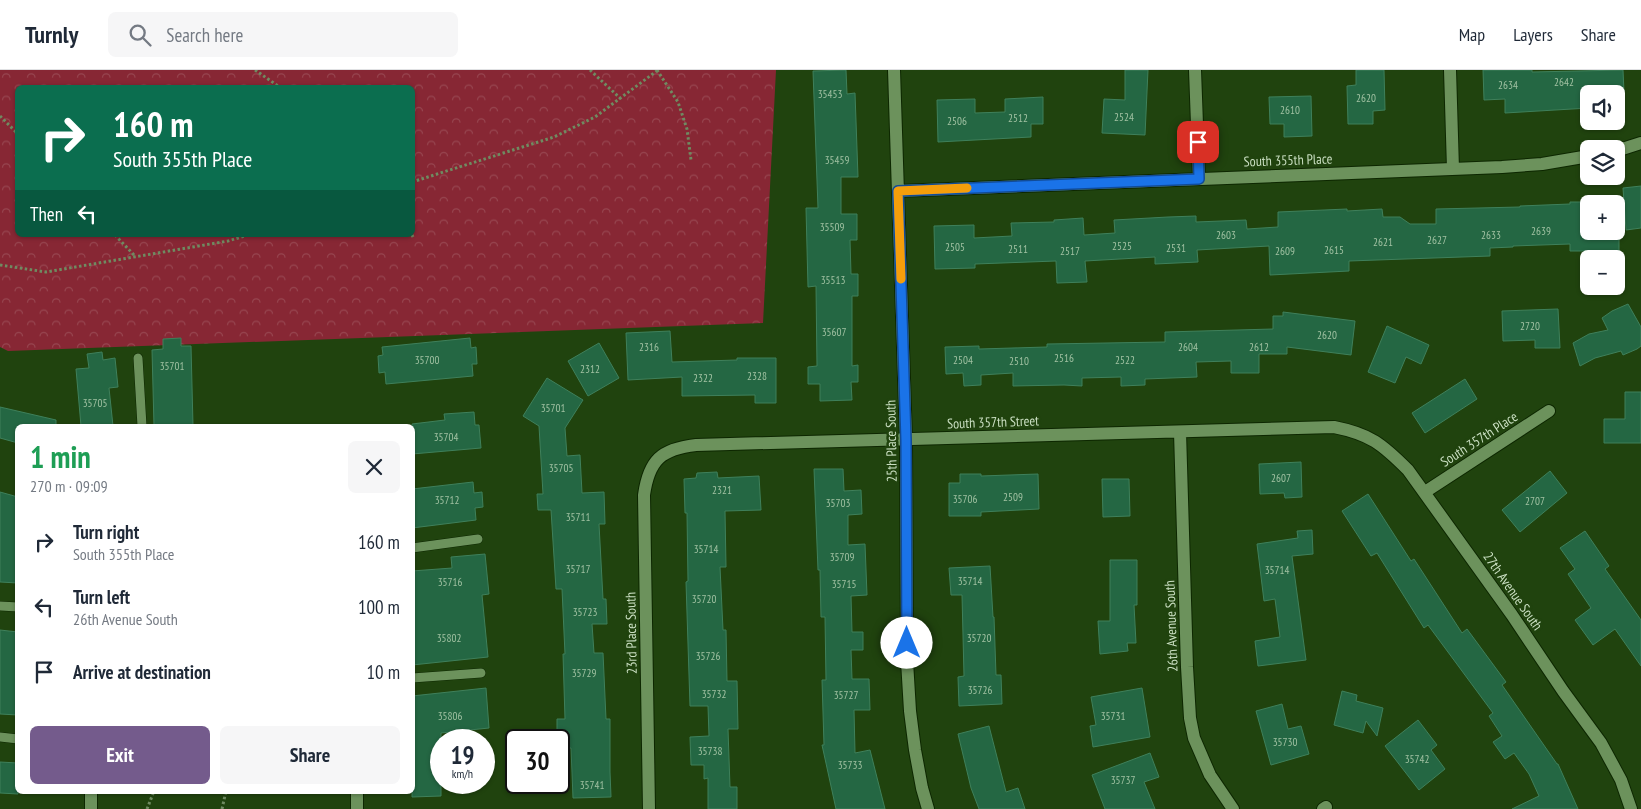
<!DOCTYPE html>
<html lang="en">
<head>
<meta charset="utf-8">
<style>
	:root { --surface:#fff; --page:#f6f6f7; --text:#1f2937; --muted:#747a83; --line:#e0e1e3; --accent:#745b8c }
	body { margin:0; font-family:"PT Sans Narrow",sans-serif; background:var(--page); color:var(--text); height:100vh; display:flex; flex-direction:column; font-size:19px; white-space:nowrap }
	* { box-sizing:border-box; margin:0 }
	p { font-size:16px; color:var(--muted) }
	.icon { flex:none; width:28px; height:28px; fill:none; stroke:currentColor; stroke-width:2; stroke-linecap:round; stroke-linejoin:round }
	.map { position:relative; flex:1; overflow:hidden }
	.panel { position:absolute; left:15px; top:354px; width:400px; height:370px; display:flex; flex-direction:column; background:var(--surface); border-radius:8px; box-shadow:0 1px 4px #0004 }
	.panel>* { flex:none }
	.banner { position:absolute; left:15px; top:15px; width:400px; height:152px; border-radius:8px; box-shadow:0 1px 4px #0004; background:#0b6e4f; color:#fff; overflow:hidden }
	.fabs { position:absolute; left:1580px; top:15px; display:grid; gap:10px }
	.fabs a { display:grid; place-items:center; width:45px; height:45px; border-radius:8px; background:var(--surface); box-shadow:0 1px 4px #0004; font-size:25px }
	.speed { position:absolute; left:430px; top:659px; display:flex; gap:10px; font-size:25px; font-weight:700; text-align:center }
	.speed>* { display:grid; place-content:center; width:65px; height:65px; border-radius:50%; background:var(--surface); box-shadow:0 1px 4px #0004; line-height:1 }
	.speed small { font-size:12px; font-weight:400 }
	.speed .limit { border:2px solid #111; border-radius:8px; background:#fff; color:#111 }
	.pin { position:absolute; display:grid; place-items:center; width:42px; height:42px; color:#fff; margin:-21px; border-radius:10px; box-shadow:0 2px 8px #0006 }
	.me { position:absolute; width:55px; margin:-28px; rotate:0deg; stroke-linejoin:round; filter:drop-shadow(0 0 4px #0008) }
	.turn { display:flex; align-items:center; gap:18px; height:105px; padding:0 15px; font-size:22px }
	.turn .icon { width:65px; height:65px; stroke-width:2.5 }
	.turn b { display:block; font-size:35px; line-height:42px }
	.then { display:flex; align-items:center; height:48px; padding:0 15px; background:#0003; gap:10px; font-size:19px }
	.round { display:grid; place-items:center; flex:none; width:52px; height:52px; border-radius:8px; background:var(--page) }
	.overview { display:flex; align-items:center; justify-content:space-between; height:85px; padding:0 15px }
	h1 { font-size:30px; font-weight:600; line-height:38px; color:#1e9e55 }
	.action { display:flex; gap:10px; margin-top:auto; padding:10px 15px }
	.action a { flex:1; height:58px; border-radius:8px; background:var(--accent); color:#fff; font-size:20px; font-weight:600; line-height:58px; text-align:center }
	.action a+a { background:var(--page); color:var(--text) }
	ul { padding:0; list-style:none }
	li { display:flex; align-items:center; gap:15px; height:65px; padding:0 15px }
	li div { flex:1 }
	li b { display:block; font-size:19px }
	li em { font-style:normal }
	header { display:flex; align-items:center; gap:30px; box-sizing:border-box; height:70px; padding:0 25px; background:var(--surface); border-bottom:1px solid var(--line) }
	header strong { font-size:24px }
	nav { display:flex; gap:28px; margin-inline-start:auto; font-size:18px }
	.search { width:350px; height:45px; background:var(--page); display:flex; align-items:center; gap:12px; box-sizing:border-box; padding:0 18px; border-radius:8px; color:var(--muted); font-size:19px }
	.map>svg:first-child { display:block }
	.forest { fill:url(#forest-crowns); fill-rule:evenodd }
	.building { fill:#246743; stroke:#3f805b }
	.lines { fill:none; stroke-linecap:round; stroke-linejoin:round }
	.lane-casing { stroke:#0d2701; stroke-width:10 }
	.street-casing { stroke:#0d2701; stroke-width:14 }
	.path { stroke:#6f8b61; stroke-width:3; stroke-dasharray:2.5 2.5; stroke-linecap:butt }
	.lane { stroke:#6c925c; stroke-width:9 }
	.street { stroke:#6c925c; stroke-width:12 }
	.route-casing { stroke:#114b97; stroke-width:12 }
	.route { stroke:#1a73e8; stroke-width:9 }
	.slow { stroke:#f59e0b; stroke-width:9 }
	.labels { text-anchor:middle; stroke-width:5; stroke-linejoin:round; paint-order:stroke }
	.number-label { font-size:11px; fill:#a0c1a2 }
	.street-label { font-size:14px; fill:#cadfc2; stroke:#20430e }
</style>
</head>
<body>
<header>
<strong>Turnly</strong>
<div class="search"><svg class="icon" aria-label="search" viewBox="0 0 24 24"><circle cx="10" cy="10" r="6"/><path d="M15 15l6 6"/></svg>Search here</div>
<nav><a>Map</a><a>Layers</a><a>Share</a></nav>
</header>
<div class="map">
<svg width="1641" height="739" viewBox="0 0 1641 739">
	<defs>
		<pattern id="forest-crowns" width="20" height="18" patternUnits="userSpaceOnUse" patternTransform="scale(1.25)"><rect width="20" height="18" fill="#872734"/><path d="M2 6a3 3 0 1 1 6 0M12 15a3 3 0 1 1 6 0" fill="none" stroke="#974650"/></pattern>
	</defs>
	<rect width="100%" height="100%" fill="#20430e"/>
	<path class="forest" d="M0 0H776L763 253 8 281 0 277ZM18 18H412V165H18Z"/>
	<path class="building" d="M846 0 847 24 855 23 858 107H841V144H857V170H850L851 204H858V226H852V296L858 295V312H851L852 330 820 331V314H808V297L817 296 816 216 808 217 806 138H818L813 1Z
		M1125 0H1148L1145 65 1102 63 1104 29 1125 30Z
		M1356 0H1384L1385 40 1373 41V54H1348L1347 16 1356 15Z
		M1483 0H1532V2L1623 0 1624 22 1589 24V38L1505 43V29L1484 30Z
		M1311 26 1312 66 1284 67V54H1270L1269 27Z
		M1043 27V54H1031V67L938 72 937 30 975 29V43L1005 42V29Z
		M1641 116V158L1626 160 1623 118Z
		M1570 132H1595V134H1589V161H1616V150H1619V181H1570V174L1513 176V177L1490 178V186L1349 191V201L1270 205 1269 176 1197 180 1198 192 1155 194V187L1085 191 1087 212 1057 213 1056 191 975 194V198L935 199 934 156 974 155V168L1012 166 1011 153 1054 152V150L1083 148 1084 165 1115 163 1114 150 1168 147 1196 146V152L1246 150 1247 159 1278 157V142L1347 139V141L1382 139 1383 147H1400L1410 154H1436V139L1520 137V136L1570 134Z
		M1628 234 1641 257V276L1637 279 1623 285 1621 281 1595 288 1580 296 1573 273 1589 264 1608 260 1602 248 1612 241Z
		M1558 239 1560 278H1535V270L1503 271 1502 241Z
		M1283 242 1355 251 1351 285 1287 277V284H1259V303H1231V291L1196 292 1197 307 1145 309V315L1121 316V307L1082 308V316L1064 315 1013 316V303L981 305V315L964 316 963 303 946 304 945 277 979 276V279L1047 277V274L1165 272V262L1273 259V246H1283Z
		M1387 256 1429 275 1421 294 1406 287 1395 313 1368 302Z
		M670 261 672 292 737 290V288H776V333H755V325L682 326V307L628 310 626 263Z
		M181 268V276H191L193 356H154L152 280 163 279V269Z
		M470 268 471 278 476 277 477 294H472L473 306 386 314 385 302 379 303 378 286 383 285 382 277Z
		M599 273 619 308 588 326 568 291Z
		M102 282 103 290 115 288 118 317 109 318 113 356H81L76 299 89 298 87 284Z
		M547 308 583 330 565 358 567 386 580 385 582 423 604 422 605 454H599L603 529H606L607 554H592L594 583H603L606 649H610V702L611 727 573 728 571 678H559V670H557V649H565L563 584H565L562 519H556L551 440H538L537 424H543L539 356 523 346Z
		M1465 309 1477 329 1425 363 1412 343Z
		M1625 322H1641V373H1604V349H1625Z
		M0 337 56 350V356H18V373L0 368Z
		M474 342 475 355H479L481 378 412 384V354L445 350 444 344Z
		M1301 392 1302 427 1285 428 1284 423 1260 424 1259 394Z
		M814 399H843L844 421 861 420 862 444 848 445V475L865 474 867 525 851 526 852 562H863V580H851L852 609H869L870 640H854L855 683 870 680 885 739H836L822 675H824L822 610H826L825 547H821L820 500H818Z
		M1550 401 1567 423 1520 462 1502 440Z
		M717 402 718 408 759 406 761 440 725 441 726 497H720L723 560H726L727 611H737L738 659H728L730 717H737V739H708V708L704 709V695H691L690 667 709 666 708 636H690L686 512 688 511 687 443H685L684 409 696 408 697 403Z
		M960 404H981V406L1038 404 1039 439 981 442V446H949V413H960Z
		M1102 409H1129L1130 446 1103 447Z
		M473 412 474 423 482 422 483 437 475 438 476 450 412 458V419Z
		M0 422 18 427V513L0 512Z
		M1368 424 1411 491 1414 489 1462 563 1467 559 1506 612 1502 615 1557 694H1558L1578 739H1512L1539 726 1529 704 1514 683 1505 689 1493 672 1502 666 1489 646 1493 643 1428 555 1424 558 1377 483 1371 486 1342 441Z
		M1312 460 1313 484 1292 486 1306 590 1258 596 1255 571 1280 567 1275 529 1264 531 1257 474 1298 468 1297 461Z
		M1585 461 1609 496 1605 499 1641 550V596L1615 559 1593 575 1575 550 1591 538 1568 504 1575 499 1560 478Z
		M485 484 489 524 482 525 488 587 412 595V501L452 498 451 487Z
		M1110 490H1137V535H1134L1136 573H1127L1128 581 1100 584 1098 551H1110Z
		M990 496 993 547H994L996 605H1001L1002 634 959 636 958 607 964 606 962 525H951L949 498Z
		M0 560 18 562V645L0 644Z
		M486 618 489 658 441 663V726L412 727V626Z
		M1142 618 1150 667 1093 677 1090 656 1096 655 1091 627Z
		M1342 621 1357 625 1356 631 1383 638 1377 666 1366 651 1363 663 1334 655Z
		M1282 634 1288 659 1301 656 1309 684 1271 695 1256 641Z
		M1418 650 1437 675 1431 680 1445 699 1419 720 1385 676Z
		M989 656 1006 722 1018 718 1025 739H979L971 718 958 664Z
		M1150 683 1159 707 1144 712 1155 739H1105L1092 705Z
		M0 692 18 693V724L0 723Z"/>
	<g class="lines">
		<defs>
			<path id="lane" d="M138 288 142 356
				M412 478 478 469
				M0 536 18 537
				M412 608 481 603
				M0 667 18 669"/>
			<path id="street" d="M894 0 906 370 907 591 910 641 915 680 922 718 928 739
				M1195 0 1199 109
				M1450 0 1453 99
				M1616 81 1641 73
				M898 121 1502 97 1542 94 1589 86
				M1180 362 1187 597 1190 648 1194 668 1210 705 1233 739
				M1425 422 1549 341
				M91 739V721
				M357 739V721
				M649 739 644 425C649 390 661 379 696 375L1334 357C1370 364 1382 374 1408 400L1512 545 1563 621 1601 673 1621 710 1631 739
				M1323 739 1326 737"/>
		</defs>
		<use href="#lane" class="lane-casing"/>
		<use href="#street" class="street-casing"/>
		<path class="path" d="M255 0 281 18
			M590 0 621 29
			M657 0 678 32 687 59 691 90
			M0 46 18 64
			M412 112 554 67 595 47 658 0
			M115 165 135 186
			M412 165 413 167
			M0 195 46 202 228 171 248 165
			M147 739 154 721
			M222 739 226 721"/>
		<use href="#lane" class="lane"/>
		<use href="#street" class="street"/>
	</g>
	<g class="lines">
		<defs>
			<path id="route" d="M907 573 906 370 898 121 1199 109 1198 72"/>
		</defs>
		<use href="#route" class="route-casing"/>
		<use href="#route" class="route"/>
		<path class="slow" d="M901 209 898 121 967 118"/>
	</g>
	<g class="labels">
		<g class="number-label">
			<text x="1564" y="16">2642</text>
			<text x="1508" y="19">2634</text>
			<text x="830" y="28">35453</text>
			<text x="1366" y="32">2620</text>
			<text x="1290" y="44">2610</text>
			<text x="1124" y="51">2524</text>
			<text x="1018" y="52">2512</text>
			<text x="957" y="55">2506</text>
			<text x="837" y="94">35459</text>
			<text x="832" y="161">35509</text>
			<text x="1541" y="165">2639</text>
			<text x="1226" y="169">2603</text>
			<text x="1491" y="169">2633</text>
			<text x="1437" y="174">2627</text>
			<text x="1383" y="176">2621</text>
			<text x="1122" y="180">2525</text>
			<text x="955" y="181">2505</text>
			<text x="1176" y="182">2531</text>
			<text x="1018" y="183">2511</text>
			<text x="1334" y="184">2615</text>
			<text x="1070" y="185">2517</text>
			<text x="1285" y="185">2609</text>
			<text x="833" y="214">35513</text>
			<text x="1530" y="260">2720</text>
			<text x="834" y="266">35607</text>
			<text x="1327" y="269">2620</text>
			<text x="649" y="281">2316</text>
			<text x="1188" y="281">2604</text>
			<text x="1259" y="281">2612</text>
			<text x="1064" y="292">2516</text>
			<text x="427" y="294">35700</text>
			<text x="963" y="294">2504</text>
			<text x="1125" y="294">2522</text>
			<text x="1019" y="295">2510</text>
			<text x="172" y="300">35701</text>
			<text x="590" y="303">2312</text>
			<text x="757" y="310">2328</text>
			<text x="703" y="312">2322</text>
			<text x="95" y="337">35705</text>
			<text x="553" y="342">35701</text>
			<text x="446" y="371">35704</text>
			<text x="561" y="402">35705</text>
			<text x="1281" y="412">2607</text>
			<text x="722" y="424">2321</text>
			<text x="1013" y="431">2509</text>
			<text x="965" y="433">35706</text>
			<text x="447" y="434">35712</text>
			<text x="1535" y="435">2707</text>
			<text x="838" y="437">35703</text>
			<text x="578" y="451">35711</text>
			<text x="706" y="483">35714</text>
			<text x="842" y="491">35709</text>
			<text x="578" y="503">35717</text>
			<text x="1277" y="504">35714</text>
			<text x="970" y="515">35714</text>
			<text x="450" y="516">35716</text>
			<text x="844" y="518">35715</text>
			<text x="704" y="533">35720</text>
			<text x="585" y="546">35723</text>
			<text x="449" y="572">35802</text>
			<text x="979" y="572">35720</text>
			<text x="708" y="590">35726</text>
			<text x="584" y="607">35729</text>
			<text x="980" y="624">35726</text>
			<text x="714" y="628">35732</text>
			<text x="846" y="629">35727</text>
			<text x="450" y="650">35806</text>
			<text x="1113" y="650">35731</text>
			<text x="1285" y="676">35730</text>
			<text x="710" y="685">35738</text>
			<text x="1417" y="693">35742</text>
			<text x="850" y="699">35733</text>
			<text x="1123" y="714">35737</text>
			<text x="592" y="719">35741</text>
		</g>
		<g class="street-label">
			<text transform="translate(1288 90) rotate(-2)" y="5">South 355th Place</text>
			<text transform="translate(993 352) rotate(-2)" y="5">South 357th Street</text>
			<text transform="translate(1479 369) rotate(-33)" y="5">South 357th Place</text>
			<text transform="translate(891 371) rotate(-91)" y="5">25th Place South</text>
			<text transform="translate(1513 521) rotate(55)" y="5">27th Avenue South</text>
			<text transform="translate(1171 556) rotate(-92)" y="5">26th Avenue South</text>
			<text transform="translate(631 563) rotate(-91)" y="5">23rd Place South</text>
		</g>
	</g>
</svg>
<div class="fabs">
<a><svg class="icon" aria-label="sound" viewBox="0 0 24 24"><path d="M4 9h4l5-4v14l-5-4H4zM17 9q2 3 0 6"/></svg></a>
<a><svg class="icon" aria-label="layers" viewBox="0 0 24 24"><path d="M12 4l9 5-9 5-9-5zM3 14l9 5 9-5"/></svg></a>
<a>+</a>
<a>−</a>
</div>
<div class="speed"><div>19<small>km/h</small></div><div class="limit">30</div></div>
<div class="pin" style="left:1198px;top:72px;background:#d93025"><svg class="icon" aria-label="arrive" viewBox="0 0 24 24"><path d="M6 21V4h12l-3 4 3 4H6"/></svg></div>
<svg class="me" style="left:907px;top:573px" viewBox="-20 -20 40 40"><circle r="19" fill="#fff"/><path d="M0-13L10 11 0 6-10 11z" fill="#1a73e8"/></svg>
<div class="banner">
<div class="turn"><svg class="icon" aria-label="right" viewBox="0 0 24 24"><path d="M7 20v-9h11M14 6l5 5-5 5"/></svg><div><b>160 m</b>South 355th Place</div></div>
<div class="then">Then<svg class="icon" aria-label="left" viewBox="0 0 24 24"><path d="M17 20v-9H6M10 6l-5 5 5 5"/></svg></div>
</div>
<section class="panel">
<div class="overview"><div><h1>1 min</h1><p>270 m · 09:09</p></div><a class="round"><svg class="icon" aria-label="close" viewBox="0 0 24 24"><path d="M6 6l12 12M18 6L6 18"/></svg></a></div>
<ul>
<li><svg class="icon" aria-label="right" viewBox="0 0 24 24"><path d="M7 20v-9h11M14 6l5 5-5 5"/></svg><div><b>Turn right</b><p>South 355th Place</p></div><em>160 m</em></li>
<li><svg class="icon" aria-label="left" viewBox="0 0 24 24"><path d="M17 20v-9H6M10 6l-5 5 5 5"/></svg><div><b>Turn left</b><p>26th Avenue South</p></div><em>100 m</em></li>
<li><svg class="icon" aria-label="arrive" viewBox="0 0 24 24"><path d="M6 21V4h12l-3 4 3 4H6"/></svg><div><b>Arrive at destination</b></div><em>10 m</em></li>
</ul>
<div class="action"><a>Exit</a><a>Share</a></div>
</section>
</div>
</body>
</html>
